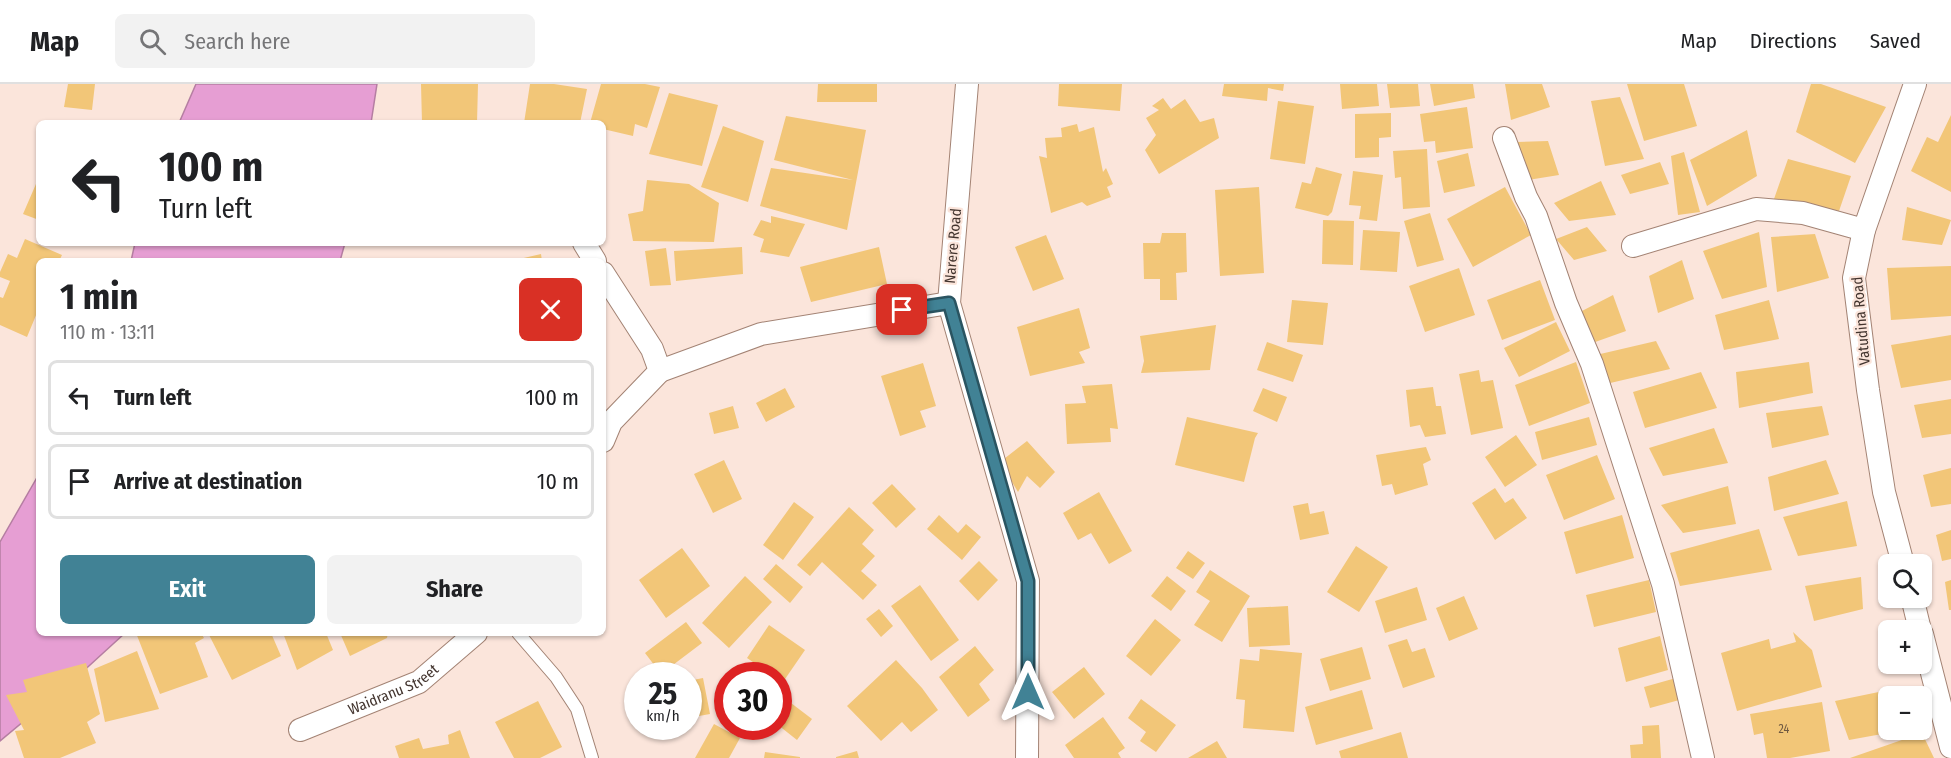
<!DOCTYPE html>
<html lang="en">
<head>
<meta charset="utf-8">
<style>
	:root { --surface:#fff; --page:#f2f2f2; --text:#202124; --muted:#757577; --line:#e0e0e0; --accent:#418295 }
	body { margin:0; font-family:"Fira Sans Condensed",sans-serif; background:var(--page); color:var(--text); height:100vh; display:flex; flex-direction:column; font-size:22px; white-space:nowrap }
	* { box-sizing:border-box; margin:0 }
	p { font-size:20px; color:var(--muted) }
	.icon { flex:none; width:33px; height:33px; fill:none; stroke:currentColor; stroke-width:2; stroke-linecap:round; stroke-linejoin:round }
	.map { position:relative; flex:1; overflow:hidden }
	.side { position:absolute; left:36px; top:174px; width:570px; height:378px; display:flex; flex-direction:column; background:var(--surface); border-radius:9px; box-shadow:0 2px 4px #0004 }
	.side>* { flex:none }
	.top-card { position:absolute; left:36px; top:36px; width:570px; height:126px; border-radius:9px; box-shadow:0 2px 4px #0004; background:#fff; color:var(--text); overflow:hidden }
	.controls { position:absolute; left:1878px; top:470px; display:grid; gap:12px }
	.controls a { display:grid; place-items:center; width:54px; height:54px; border-radius:9px; background:var(--surface); box-shadow:0 2px 4px #0004; font-size:30px }
	.speed { position:absolute; left:624px; top:578px; display:flex; gap:12px; font-size:30px; font-weight:700; text-align:center }
	.speed>* { display:grid; place-content:center; width:78px; height:78px; border-radius:50%; background:var(--surface); box-shadow:0 2px 4px #0004; line-height:1 }
	.speed small { font-size:15px; font-weight:400 }
	.speed .limit { border:9px solid #d22; background:#fff; color:#111 }
	.pin { position:absolute; display:grid; place-items:center; width:51px; height:51px; color:#fff; margin:-26px; border-radius:12px; box-shadow:0 3px 9px #0006 }
	.me { position:absolute; width:66px; margin:-33px; rotate:0deg; stroke-linejoin:round; filter:drop-shadow(0 0 4px #0008) }
	.turn { display:flex; align-items:center; gap:21px; height:126px; padding:0 24px; font-size:27px }
	.turn .icon { width:78px; height:78px; stroke-width:2.5 }
	.turn b { display:block; font-size:42px; line-height:51px }
	.round { display:grid; place-items:center; flex:none; width:63px; height:63px; border-radius:9px; background:var(--page) }
	.head { display:flex; align-items:center; justify-content:space-between; height:102px; padding:0 24px }
	h1 { font-size:36px; font-weight:700; line-height:45px }
	.action { display:flex; gap:12px; margin-top:auto; padding:12px 24px }
	.action a { flex:1; height:69px; border-radius:9px; background:var(--accent); color:#fff; font-size:24px; font-weight:700; line-height:69px; text-align:center }
	.action a+a { background:var(--page); color:var(--text) }
	ul { padding:0; list-style:none }
	li { display:flex; align-items:center; gap:18px; height:75px; margin:0 12px 9px; padding:0 12px; border:3px solid var(--line); border-radius:9px }
	li div { flex:1 }
	li b { display:block; font-size:22px }
	li em { font-style:normal }
	header { display:flex; align-items:center; gap:36px; box-sizing:border-box; height:84px; padding:0 30px; background:var(--surface); border-bottom:2px solid var(--line) }
	header strong { font-size:28px }
	nav { display:flex; gap:33px; margin-inline-start:auto; font-size:21px }
	.search { width:420px; height:54px; background:var(--page); display:flex; align-items:center; gap:15px; box-sizing:border-box; padding:0 21px; border-radius:9px; color:var(--muted); font-size:22px }
	.map>svg:first-child { display:block }
	.water { fill:#e69ed3; stroke:#b57ea2; stroke-width:1.5 }
	.building { fill:#f2c678 }
	.lines { fill:none; stroke-linecap:round; stroke-linejoin:round }
	.service-casing { stroke:#a38374; stroke-width:14 }
	.minor-casing { stroke:#a38374; stroke-width:24 }
	.service { stroke:#fff; stroke-width:12 }
	.minor { stroke:#fff; stroke-width:22 }
	.route-casing { stroke:#2a5461; stroke-width:15 }
	.route { stroke:#418295; stroke-width:10 }
	.labels { text-anchor:middle; stroke-width:4.5; stroke-linejoin:round; paint-order:stroke }
	.number-label { font-size:12px; fill:#6f5941 }
	.street-label { font-size:15px; fill:#43352f; stroke:#fbe5db }
</style>
</head>
<body>
<header>
<strong>Map</strong>
<div class="search"><svg class="icon" aria-label="search" viewBox="0 0 24 24"><circle cx="10" cy="10" r="6"/><path d="M15 15l6 6"/></svg>Search here</div>
<nav><a>Map</a><a>Directions</a><a>Saved</a></nav>
</header>
<div class="map">
<svg width="1951" height="674" viewBox="0 0 1951 674">
	<rect width="100%" height="100%" fill="#fbe5db"/>
	<path class="water" d="M196 0H377L371 39H179Z
		M135 159H345L340 177H131Z
		M39 390V549H125L78 592 0 657V458Z"/>
	<path class="building" d="M68 0H95L92 26 64 23Z
		M421 0H478L477 39H422Z
		M530 0H554L587 5 580 39H524Z
		M601 0H645L660 3 647 44 635 40 633 52 603 45V39H590Z
		M818 0H877V18H817Z
		M1059 0H1122L1120 27 1058 22Z
		M1224 0H1284L1283 7 1268 4 1267 17 1222 12Z
		M1340 0H1377L1379 22 1342 25Z
		M1387 0H1418L1420 22 1390 24Z
		M1430 0H1473L1475 14 1434 22Z
		M1505 0H1542L1550 23 1511 36Z
		M1627 0H1684L1697 42 1644 57Z
		M1811 0H1821L1886 23 1855 79 1796 48Z
		M669 9 718 21 702 82 649 70Z
		M1620 13 1644 75 1605 82 1591 17Z
		M1163 14 1171 25 1185 15 1200 38 1214 34 1219 54 1159 90 1145 66 1156 51 1146 34 1159 26 1152 22Z
		M1278 17 1314 22 1305 80 1270 75Z
		M1467 23 1473 64 1436 69 1435 57 1424 58 1420 30Z
		M1391 29V53L1379 54V73L1355 74V30Z
		M1951 31V108L1911 87 1927 53 1938 58Z
		M786 32 866 46 847 146 760 122 771 84 853 96 774 76Z
		M1077 40 1079 48 1094 43 1103 88 1106 84 1113 100 1107 103 1111 113 1087 122 1082 118 1051 129 1039 72 1047 74 1045 54 1062 53 1061 44Z
		M723 42 764 57 748 118 701 103Z
		M1747 46 1757 92 1707 122 1690 76Z
		M1548 57 1559 91 1528 96 1516 58Z
		M1427 65 1430 123 1403 125 1401 93 1395 94 1393 67Z
		M1684 68 1700 128 1678 131 1671 72Z
		M1468 69 1475 102 1444 109 1437 77Z
		M1788 75 1851 92 1839 127 1774 115Z
		M1660 78 1669 100 1630 110 1621 91Z
		M1316 83 1342 90 1332 128 1328 132 1295 124 1302 98 1311 100Z
		M1353 87 1383 91 1377 137 1359 135 1361 122 1349 121Z
		M39 93V136L23 130Z
		M647 96 689 100 719 119 714 158 633 157 628 130 643 127Z
		M1601 97 1616 131 1569 137 1554 119Z
		M1259 103 1264 189 1220 192 1215 106Z
		M1505 103 1531 151 1473 183 1447 135Z
		M1907 123 1951 136 1942 161 1902 156Z
		M1430 129 1444 176 1417 183 1404 137Z
		M771 132 805 140 789 173 760 168 764 155 753 151 761 136 771 139Z
		M1323 136 1354 137 1353 181 1322 180Z
		M1587 143 1607 167 1574 176 1556 155Z
		M1363 146 1400 148 1397 188 1360 186Z
		M1759 148 1767 203 1722 215 1703 167Z
		M1162 149H1186L1187 188 1176 189 1177 216H1160V195H1144L1143 159H1160Z
		M1815 150 1829 194 1777 208 1771 153Z
		M1046 151 1064 195 1033 207 1015 163Z
		M25 155 62 171 59 177H39V224L27 253 0 241V213L3 214 10 197 0 193V188L8 170 17 174Z
		M742 163 743 190 676 197 674 167Z
		M879 163 887 200 811 218 800 183Z
		M666 164 671 201 650 202 645 167Z
		M541 170 542 177H515V176Z
		M1682 176 1694 215 1658 229 1649 192Z
		M1951 182V232L1891 236 1887 184Z
		M1459 184 1475 231 1425 248 1409 202Z
		M1540 196 1555 236 1502 256 1487 216Z
		M1613 211 1626 247 1584 262 1580 228Z
		M1292 216 1328 219 1323 261 1287 258Z
		M1769 216 1779 255 1724 266 1715 231Z
		M1079 224 1090 264 1079 268 1085 279 1030 292 1017 243Z
		M1556 238 1570 267 1519 293 1504 264Z
		M1216 241 1210 286 1141 289 1144 277 1140 252Z
		M1951 251V296L1901 304 1891 261Z
		M1656 257 1670 285 1606 300 1596 271Z
		M1267 258 1303 271 1293 298 1257 286Z
		M1576 278 1590 319 1529 342 1515 301Z
		M1809 278 1813 309 1739 324 1736 288Z
		M923 279 936 322 920 327 926 343 900 352 881 292Z
		M1479 286 1481 298 1493 296 1503 344 1471 351 1459 290Z
		M1701 288 1717 324 1645 344 1633 308Z
		M1112 300 1118 345 1110 344 1111 358 1067 360 1065 320 1086 319 1082 302Z
		M1433 303 1436 322H1441L1446 350 1425 353 1420 341 1410 343 1406 306Z
		M785 304 795 323 766 338 756 319Z
		M1263 304 1287 313 1277 338 1253 327Z
		M1951 315V350L1922 354 1914 321Z
		M733 322 739 344 714 350 709 329Z
		M1822 322 1829 351 1772 364 1766 329Z
		M1187 333 1258 349 1255 354 1244 398 1175 381Z
		M1589 333 1597 361 1542 376 1535 348Z
		M1714 344 1728 379 1663 392 1649 364Z
		M1516 351 1537 381 1505 403 1485 373Z
		M1027 357 1055 388 1040 404 1027 392 1018 408 1000 378Z
		M1426 363 1431 376 1423 380 1428 401 1395 411 1392 400 1382 402 1376 371Z
		M1597 371 1615 415 1564 436 1546 391Z
		M724 376 742 415 713 429 694 390Z
		M1826 376 1839 410 1774 427 1768 393Z
		M1951 384V420L1931 423 1923 391Z
		M892 400 916 425 896 444 872 419Z
		M1728 402 1736 440 1683 449 1661 421Z
		M1495 404 1505 419 1513 414 1527 434 1495 456 1472 419Z
		M1099 408 1132 467 1109 480 1091 449 1078 456 1063 429Z
		M1847 417 1857 462 1798 472 1783 433Z
		M794 418 814 433 783 476 763 461Z
		M1308 419 1310 430 1324 427 1329 450 1300 456 1293 422Z
		M849 423 874 446 862 460 875 472 861 487 877 501 863 516 822 478 810 492 797 481Z
		M939 431 958 449 966 440 981 453 962 476 927 445Z
		M1622 431 1634 474 1576 490 1564 448Z
		M1759 445 1772 486 1680 502 1670 469Z
		M1951 446V475L1942 477 1936 451Z
		M1356 462 1388 483 1359 528 1327 508Z
		M682 464 710 502 666 534 639 496Z
		M1188 467 1205 479 1193 495 1176 484Z
		M979 477 998 496 978 517 959 497Z
		M776 480 803 503 790 519 763 495Z
		M1210 486 1250 512 1222 558 1194 541 1210 517 1196 508Z
		M745 492 772 518 729 564 702 539Z
		M1167 492 1186 507 1171 527 1151 512Z
		M1861 493 1863 525 1814 537 1805 502Z
		M1649 496 1656 528 1594 543 1586 511Z
		M1951 496V526H1949L1945 498Z
		M920 501 959 556 931 577 891 522Z
		M1417 503 1427 536 1385 549 1375 517Z
		M1464 512 1478 545 1449 557 1436 524Z
		M1288 522 1290 561 1249 563 1247 524Z
		M879 525 893 542 881 553 866 535Z
		M1155 535 1181 556 1151 592 1126 572Z
		M686 538 702 559 661 590 645 569Z
		M769 541 805 566 783 598 778 595V591H772L747 574Z
		M1793 548 1812 566 1822 603 1737 627 1721 569 1769 555 1771 565 1796 558Z
		M136 549H201L204 554 195 559 208 593 160 610Z
		M208 549H271L281 572 232 596Z
		M283 549H326L333 566 297 586Z
		M340 549H388L387 554 350 572Z
		M1660 552 1668 586 1626 598 1618 564Z
		M1407 555 1412 568 1425 564 1435 593 1403 604 1388 561Z
		M975 562 994 586 979 600 990 616 968 633 939 593Z
		M1362 563 1371 595 1330 607 1320 575Z
		M1260 565 1302 569 1294 648 1243 644 1245 616 1236 615 1240 575 1259 577Z
		M137 567 159 625 105 638 94 585Z
		M896 576 922 604 938 626 911 648 902 638 881 657 847 622Z
		M86 579 100 630 87 638 96 659 60 674H24L15 647 24 646 6 611 27 608 23 596Z
		M1084 583 1105 610 1074 635 1052 608Z
		M703 594 710 630 688 634V597Z
		M1676 594 1683 615 1650 624 1644 603Z
		M1903 603 1904 612H1888V645L1904 646 1849 656 1835 617Z
		M1362 606 1373 645 1316 661 1305 623Z
		M1141 615 1176 641 1156 668 1140 657 1146 648 1128 634Z
		M538 617 562 663 540 674H514L495 638Z
		M1822 618 1830 667 1790 674H1767L1763 649 1754 651 1750 630Z
		M791 619 812 635 797 656 778 641V636Z
		M1103 633 1125 664 1118 669 1121 674H1074L1065 661Z
		M714 640 740 654 729 674H695Z
		M1659 641 1661 674H1631L1630 661 1643 660 1642 642Z
		M460 646 470 674H399L395 662 419 654 423 665 449 660 448 651Z
		M1401 648 1408 674H1341L1339 667Z
		M1922 649 1934 674H1850Z
		M1217 657 1227 674H1188Z
		M857 667 859 674H836V673Z
		M765 668 800 673V674H764Z"/>
	<g class="lines">
		<defs>
			<path id="service" d="M518 549 556 593 577 625 592 674"/>
			<g id="minor">
				<path d="M967 0 949 219 1028 497 1027 674"/>
				<path d="M1504 54 1526 113 1536 132 1566 219 1592 280 1663 500 1703 674"/>
				<path d="M584 159 595 177"/>
				<path d="M1633 162 1756 125 1803 129 1864 146"/>
				<path d="M603 189 652 265 660 287 611 338 603 357"/>
				<path d="M660 287 761 250 949 219"/>
				<path d="M1903 480 1884 408 1868 306 1854 194 1864 146 1915 0"/>
				<path d="M1912 513 1920 546"/>
				<path d="M1922 550 1951 663"/>
				<path id="s1" d="M300 646 419 598 476 549"/>
			</g>
		</defs>
		<use href="#service" class="service-casing"/>
		<use href="#minor" class="minor-casing"/>
		<use href="#service" class="service"/>
		<use href="#minor" class="minor"/>
	</g>
	<g class="lines">
		<defs>
			<path id="route" d="M902 226 949 219 1028 497V608"/>
		</defs>
		<use href="#route" class="route-casing"/>
		<use href="#route" class="route"/>
	</g>
	<g class="labels">
		<g class="number-label">
			<text x="1784" y="649">24</text>
		</g>
		<g class="street-label">
			<text transform="translate(953 162) rotate(-85)" y="5">Narere Road</text>
			<text transform="translate(1861 237) rotate(-95)" y="5">Vatudina Road</text>
			<text dy="5" stroke="none"><textPath href="#s1" startOffset="102">Waidranu Street</textPath></text>
		</g>
	</g>
</svg>
<div class="controls">
<a><svg class="icon" aria-label="search" viewBox="0 0 24 24"><circle cx="10" cy="10" r="6"/><path d="M15 15l6 6"/></svg></a>
<a>+</a>
<a>−</a>
</div>
<div class="speed"><div>25<small>km/h</small></div><div class="limit">30</div></div>
<div class="pin" style="left:902px;top:226px;background:#d93025"><svg class="icon" aria-label="arrive" viewBox="0 0 24 24"><path d="M6 21V4h12l-3 4 3 4H6"/></svg></div>
<svg class="me" style="left:1028px;top:608px" viewBox="-20 -20 40 40"><path d="M0-17L14 15 0 8-14 15z" fill="#418295" stroke="#fff" stroke-width="4"/></svg>
<div class="top-card">
<div class="turn"><svg class="icon" aria-label="left" viewBox="0 0 24 24"><path d="M17 20v-9H6M10 6l-5 5 5 5"/></svg><div><b>100 m</b>Turn left</div></div>
</div>
<section class="side">
<div class="head"><div><h1>1 min</h1><p>110 m · 13:11</p></div><a class="round" style="background:#d93025;color:#fff"><svg class="icon" aria-label="close" viewBox="0 0 24 24"><path d="M6 6l12 12M18 6L6 18"/></svg></a></div>
<ul>
<li><svg class="icon" aria-label="left" viewBox="0 0 24 24"><path d="M17 20v-9H6M10 6l-5 5 5 5"/></svg><div><b>Turn left</b></div><em>100 m</em></li>
<li><svg class="icon" aria-label="arrive" viewBox="0 0 24 24"><path d="M6 21V4h12l-3 4 3 4H6"/></svg><div><b>Arrive at destination</b></div><em>10 m</em></li>
</ul>
<div class="action"><a>Exit</a><a>Share</a></div>
</section>
</div>
</body>
</html>
